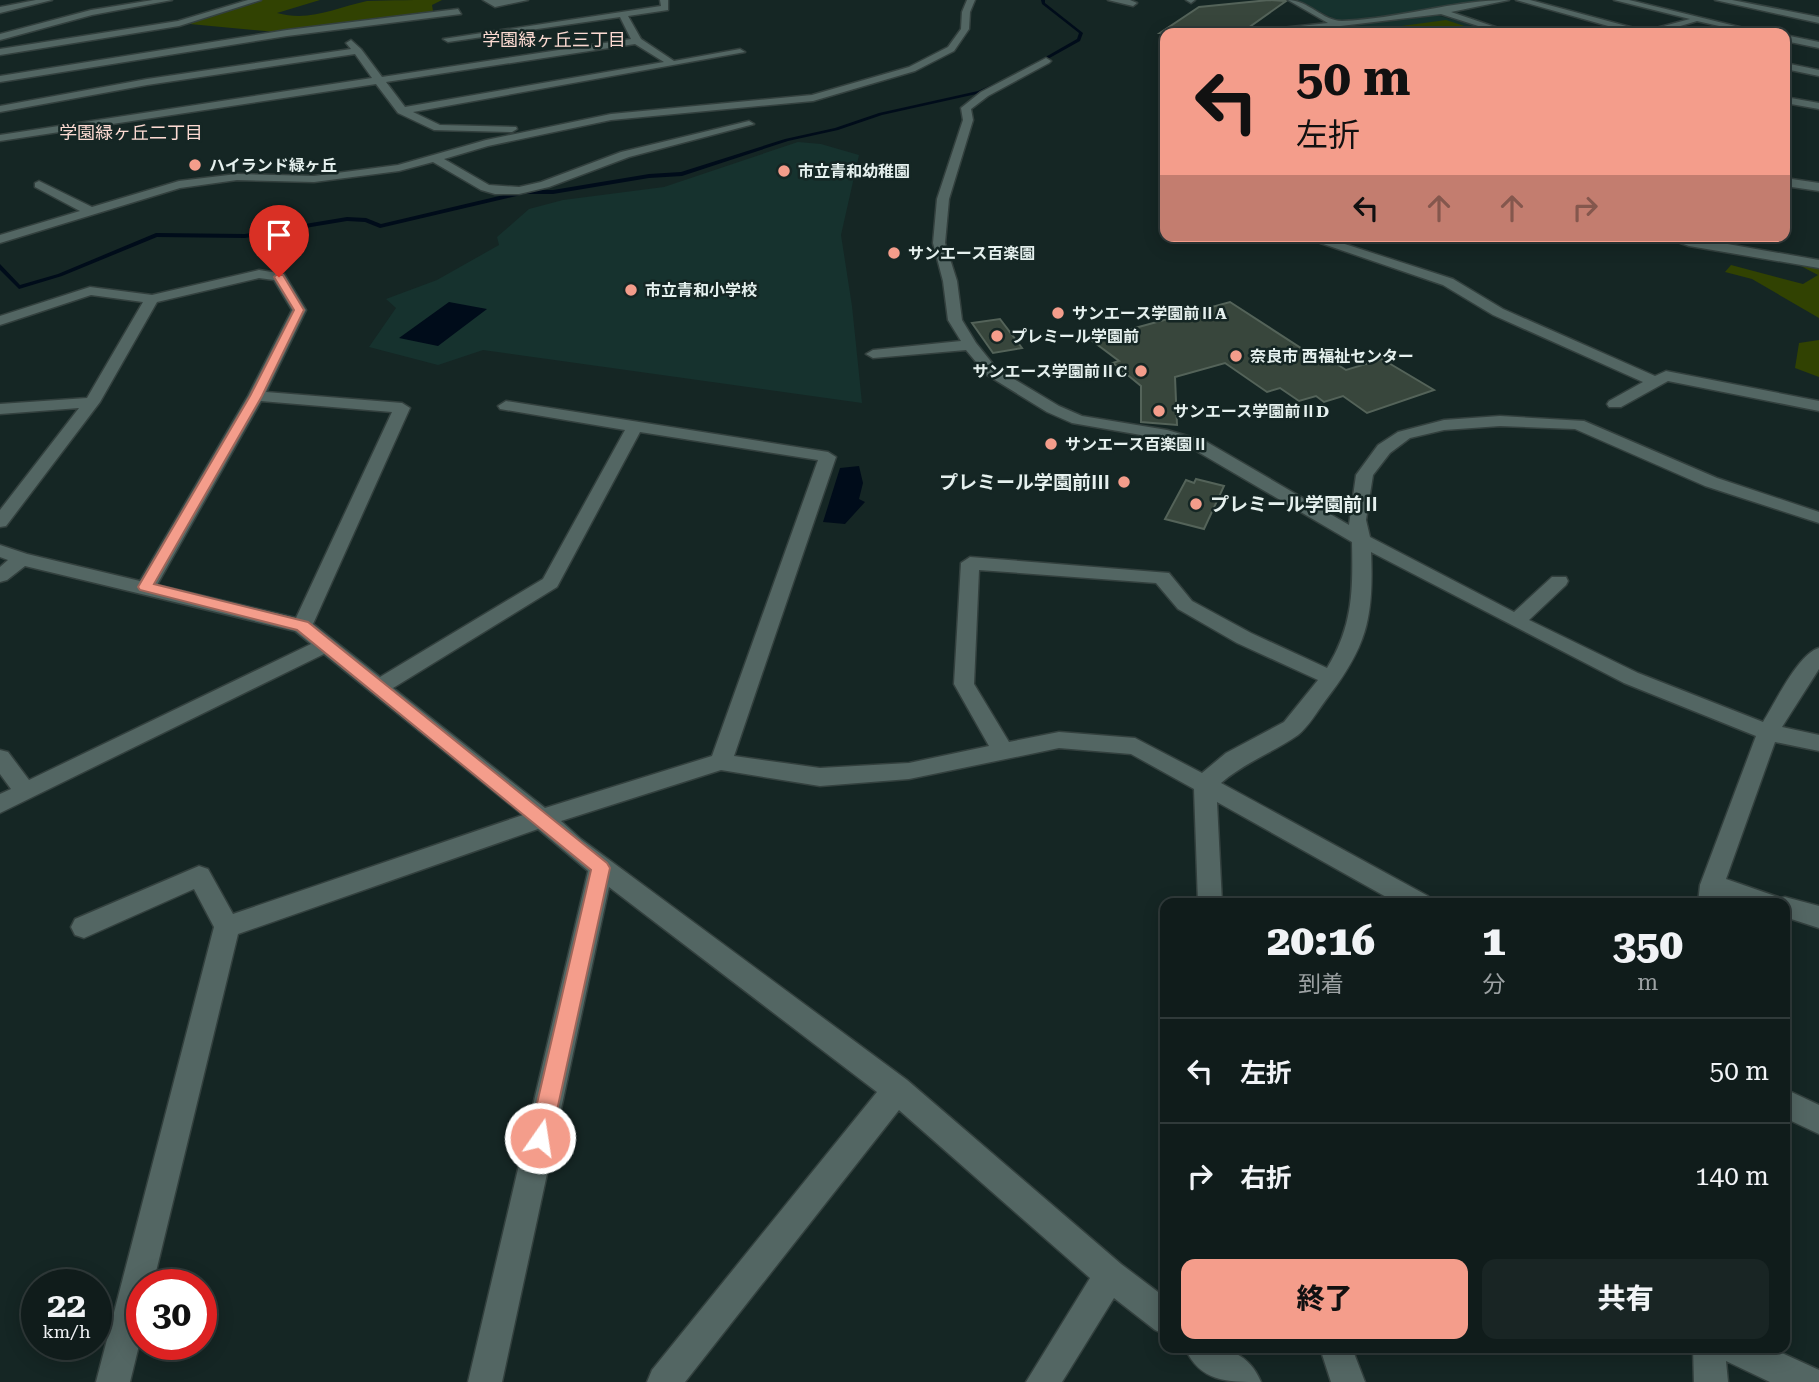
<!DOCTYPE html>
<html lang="ja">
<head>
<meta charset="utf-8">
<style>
	:root { --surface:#101c1b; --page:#192524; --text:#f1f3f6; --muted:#9ca1a3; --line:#303a3a; --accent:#f49d8b }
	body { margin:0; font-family:"Roboto Serif","Noto Sans JP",serif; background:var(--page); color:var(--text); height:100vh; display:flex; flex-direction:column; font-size:26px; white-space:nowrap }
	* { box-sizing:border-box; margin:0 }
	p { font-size:23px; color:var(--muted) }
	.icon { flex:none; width:38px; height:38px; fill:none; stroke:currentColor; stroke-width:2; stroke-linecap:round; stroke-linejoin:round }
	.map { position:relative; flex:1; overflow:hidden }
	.side { position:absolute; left:1160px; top:898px; width:630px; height:455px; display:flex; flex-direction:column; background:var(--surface); border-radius:14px; box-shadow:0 4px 18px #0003,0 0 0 2px var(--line) }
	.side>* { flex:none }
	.top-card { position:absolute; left:1160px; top:28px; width:630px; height:214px; border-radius:14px; box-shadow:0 4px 18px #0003,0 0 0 2px var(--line); background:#f49d8b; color:#111; overflow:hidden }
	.speed { position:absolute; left:21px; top:1269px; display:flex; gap:14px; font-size:35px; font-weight:700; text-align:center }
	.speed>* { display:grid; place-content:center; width:91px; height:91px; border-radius:50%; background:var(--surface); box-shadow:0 4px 18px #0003,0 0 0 2px var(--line); line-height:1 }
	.speed small { font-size:18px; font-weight:400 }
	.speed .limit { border:10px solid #d22; background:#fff; color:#111 }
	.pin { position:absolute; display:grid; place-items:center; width:60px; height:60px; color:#fff; margin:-72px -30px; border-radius:50% 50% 50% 0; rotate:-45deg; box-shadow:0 0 7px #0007 }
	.pin .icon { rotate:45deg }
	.me { position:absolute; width:77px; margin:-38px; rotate:13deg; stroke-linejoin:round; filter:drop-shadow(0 0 5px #0008) }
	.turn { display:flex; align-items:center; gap:24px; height:147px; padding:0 21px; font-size:32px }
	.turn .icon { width:91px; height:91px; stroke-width:2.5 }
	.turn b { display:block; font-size:49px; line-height:60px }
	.lanes { display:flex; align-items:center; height:66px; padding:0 21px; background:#0003; justify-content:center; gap:35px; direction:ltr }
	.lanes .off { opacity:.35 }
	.eta { display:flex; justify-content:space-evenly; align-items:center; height:119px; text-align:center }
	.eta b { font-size:42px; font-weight:800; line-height:49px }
	.action { display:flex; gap:14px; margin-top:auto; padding:14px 21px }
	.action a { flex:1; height:80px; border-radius:14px; background:var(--accent); color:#111; font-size:28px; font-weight:800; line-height:80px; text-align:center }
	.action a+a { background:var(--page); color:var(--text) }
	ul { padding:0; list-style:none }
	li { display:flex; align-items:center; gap:21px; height:105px; padding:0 21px; border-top:2px solid var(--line) }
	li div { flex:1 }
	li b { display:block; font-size:26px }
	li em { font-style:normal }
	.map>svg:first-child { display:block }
	.built { fill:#16322e }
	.green { fill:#314202 }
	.water { fill:#000c1a }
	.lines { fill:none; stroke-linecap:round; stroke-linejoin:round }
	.stream { fill:#000c1a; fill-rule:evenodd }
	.building { fill:#38463c; stroke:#546359; stroke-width:2 }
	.minor-casing { stroke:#33403e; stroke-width:3 }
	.minor { fill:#536663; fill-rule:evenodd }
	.route { fill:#f49d8b; stroke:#9f665a; stroke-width:2 }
	.poi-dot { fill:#f49d8b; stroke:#152624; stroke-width:2.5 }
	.labels { text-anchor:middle; stroke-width:5; stroke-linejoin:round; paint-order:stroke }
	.far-poi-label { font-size:16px; font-weight:bold; fill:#e5f0ee; stroke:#152624; text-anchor:start }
	.far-neighbourhood-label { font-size:18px; fill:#fcdad2; stroke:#152624 }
	.poi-label { font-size:19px; font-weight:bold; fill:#e5f0ee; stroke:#152624; text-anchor:end }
</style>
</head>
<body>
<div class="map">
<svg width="1819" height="1382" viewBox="0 0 1819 1382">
	<rect width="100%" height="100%" fill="#152624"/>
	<path class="built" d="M1297 0H1490L1438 10 1345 21 1336 20Z
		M1436 15 1502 33H1285Z
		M798 142 821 144 859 155 841 235 852 306 862 403 483 350 438 365 369 347 396 308 386 299 437 280 499 245 497 237 529 209 563 200 664 187Z"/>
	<path class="green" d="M257 0H320L277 13C310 22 335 8 367 1 390 0 419 0 442 0L432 5 433 11 428 16 287 33 179 23Z
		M1446 20 1486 33 1357 32Z
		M1797 264 1819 267V318L1752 279 1725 272 1731 265 1803 284 1818 275Z
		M1819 340V377L1795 368 1799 343Z"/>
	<path class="water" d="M449 302 487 309 438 346 399 338Z
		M859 466 863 483 859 499 865 502 845 524 823 522 840 468Z"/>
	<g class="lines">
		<path class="stream" d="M1041 0H1045V3L1083 33 1080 41 1037 65 1035 63 1077 39 1079 33 1042 4Z
			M996 83 1000 84 981 93 882 115 838 130 788 141 682 176 649 178 553 194H525L380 228 365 222 347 221 245 238 157 237 62 276 19 289 0 270V264L20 285 58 274 156 233 245 234 347 217 366 218 381 224 525 190H553L649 174 681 172 785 139 835 128 879 113 978 91Z"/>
	</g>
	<path class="building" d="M1269 0 1286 1 1241 33H1160L1199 7Z
		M1230 302 1321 361 1335 363 1346 370 1382 359 1434 390 1367 413 1343 396 1324 402 1316 396 1299 401 1280 388 1267 392 1225 363 1175 377 1177 425 1141 422V386L1113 363 1119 361 1091 340Z
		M1000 319 1022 348 993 353 972 323Z
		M1196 479 1224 486 1204 529 1165 519 1186 480 1194 483Z"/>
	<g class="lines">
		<defs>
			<path id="minor" d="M36 0H52L0 13V7Z
				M153 0H172L92 15 0 40V34L91 10Z
				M248 0H261L179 26 0 55V49L178 21Z
				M483 0H528L495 7Z
				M660 0H668V10L628 16 641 39 674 61 740 49 745 52 413 112 440 125 516 127 517 129 512 132 434 130 398 113 376 84 0 141V135L372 78 355 54 147 85 0 112V106L147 79 351 49 346 43 351 40 361 49 382 77 631 39 620 17 448 42 443 39 661 6ZM635 44 664 62 405 107 386 82Z
				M967 0H975L970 12 969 29 954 51 915 71 813 101 611 120 488 146 444 159 489 185 519 187 541 182 621 152 749 121 754 124 629 157 549 187 519 194H495L481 190 433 162 399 171 314 182 237 180 180 188 0 243V235L80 211 35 187V183L39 181 92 207 179 181 237 174 314 176 398 165 486 140 611 114 812 95 909 67 948 47 961 29 962 12Z
				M1108 0H1130L1137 3 1133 6Z
				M1186 0H1195L1191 3Z
				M1288 0C1308 0 1323 21 1342 21 1398 19 1454 0 1509 0L1451 12 1513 33H1500L1441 14 1282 33H1258L1262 30 1328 23Z
				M1516 0H1530L1645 31 1690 19 1614 0H1629L1764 33H1750L1697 21 1657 33H1633Z
				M1715 0H1732L1819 17V23Z
				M458 9 461 14 287 36 0 82V76L287 30Z
				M1785 35 1819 42V48L1785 41Z
				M1046 58 1051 61 1049 63 988 96 971 109 973 120 949 199 945 243 957 281 962 320 976 343 997 369 1059 406 1082 416 1167 430 1205 441 1349 525 1356 475 1378 445 1398 432 1444 420 1500 416 1584 421 1717 478 1819 512V523L1705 486 1575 429 1500 426 1444 430 1410 438 1390 453 1373 475 1366 520 1370 537 1514 612 1552 577H1566L1568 581 1566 585 1529 620 1638 673 1763 722C1775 703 1798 654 1819 648V669L1782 727 1819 735V751L1775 742 1726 879 1781 898 1785 897 1819 906V928L1785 917V903H1737L1723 899 1722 903H1698L1700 885 1756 736 1624 683 1371 552C1374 620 1366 648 1325 701 1317 712 1308 727 1298 735 1272 753 1247 761 1221 783L1428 896 1431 903H1397L1217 802 1222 903H1198L1194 789 1131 754 1059 748 909 779 820 786 721 770 561 821 581 839 907 1080 1121 1264 1166 1298V1335L1155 1330 1114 1298 1062 1382H1026L1090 1278 899 1110 685 1382H647L652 1370 877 1092 609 887 502 1382H468L588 871 538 829 238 934 153 1284H142V1333L130 1382H96L214 927 194 889 84 938 75 935 71 927 75 919 199 866 208 869 233 914 523 815 324 654 0 813V794L11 789 0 774V750L8 752 29 780 311 644 295 631 25 566 7 580 0 582V567L8 560 0 557V545L27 554 140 581 248 396 292 310 274 280 259 278 157 302 100 402 6 526 0 527V510L79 408 0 414V404L87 398 143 302 91 295 0 325V316L90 287 152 295 259 270 284 274 306 310 266 392 402 403 410 408 313 624 380 677 543 579 625 430 500 409 498 406 506 401 828 452 836 457 734 756 820 768 909 763 989 746 954 684 961 563 970 557 1169 573 1192 601 1251 633 1327 668C1353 626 1353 590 1352 542L1193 449 1164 439 1072 423 1047 412 987 375 966 350 873 358 866 354 873 350 961 341 948 320 943 281 933 243 937 199 963 120 961 108 981 92ZM261 401 392 412 296 618 157 585ZM640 432 818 460 712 756 545 808 393 688 557 587ZM979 570 1156 583 1178 609 1237 643 1318 680 1284 722 1226 753 1202 773 1135 738 1059 732 1009 742 974 684Z
				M1785 63 1819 70V76L1785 69Z
				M1785 97 1819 103V109L1785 103Z
				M1785 178 1819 183V191L1785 186Z
				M1300 236H1320L1453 279 1503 309 1655 376 1666 371 1819 401V411L1668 381 1621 407H1609L1607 404 1609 401 1643 382 1493 315 1443 285Z
				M1661 236H1682L1819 260V268L1689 246Z
				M1785 1089 1819 1105V1134L1785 1118Z
				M1185 1348C1217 1345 1247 1348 1261 1382 1227 1382 1200 1382 1185 1348Z
				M1320 1348H1352L1365 1382H1331Z
				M1693 1348H1771L1819 1370V1382H1770L1726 1361 1728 1382H1694Z"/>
		</defs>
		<use href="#minor" class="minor-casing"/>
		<use href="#minor" class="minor"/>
	</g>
	<path class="route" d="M276 275H283L304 310 262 396 154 584 308 622 607 863 610 868 551 1138 548 1146 540 1149 532 1146 529 1138 591 870 297 630 140 590 138 587 250 396 294 310 274 277Z"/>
	<g class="poi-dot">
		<circle cx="195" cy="165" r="7"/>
		<circle cx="784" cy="171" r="7"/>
		<circle cx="894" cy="253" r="7"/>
		<circle cx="631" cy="290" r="7"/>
		<circle cx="1058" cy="313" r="7"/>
		<circle cx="997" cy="336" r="7"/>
		<circle cx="1236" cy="356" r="7"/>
		<circle cx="1141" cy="371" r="7"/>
		<circle cx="1159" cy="411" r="7"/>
		<circle cx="1051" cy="444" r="7"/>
		<circle cx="1124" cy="482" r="7"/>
		<circle cx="1196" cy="504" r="7"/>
	</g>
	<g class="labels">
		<g class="far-poi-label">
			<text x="209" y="171">ハイランド緑ヶ丘</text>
			<text x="798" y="177">市立青和幼稚園</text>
			<text x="908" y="259">サンエース百楽園</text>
			<text x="645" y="296">市立青和小学校</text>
			<text x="1072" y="319">サンエース学園前ⅡA</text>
			<text x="1011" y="342">プレミール学園前</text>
			<text x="1250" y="362">奈良市 西福祉センター</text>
			<text x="1127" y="377" text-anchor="end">サンエース学園前ⅡC</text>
			<text x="1173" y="417">サンエース学園前ⅡD</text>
			<text x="1065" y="450">サンエース百楽園Ⅱ</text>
		</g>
		<g class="far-neighbourhood-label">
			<text x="554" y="46">学園緑ヶ丘三丁目</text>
			<text x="131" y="139">学園緑ヶ丘二丁目</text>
		</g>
		<g class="poi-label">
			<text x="1110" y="489">プレミール学園前Ⅲ</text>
			<text x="1210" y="511" text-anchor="start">プレミール学園前Ⅱ</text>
		</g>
	</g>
</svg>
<div class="speed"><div>22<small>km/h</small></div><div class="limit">30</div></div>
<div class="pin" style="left:279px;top:277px;background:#d93025"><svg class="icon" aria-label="arrive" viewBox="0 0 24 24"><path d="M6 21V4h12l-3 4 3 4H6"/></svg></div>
<svg class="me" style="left:540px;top:1138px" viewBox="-20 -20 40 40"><circle r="17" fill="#f49d8b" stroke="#fff" stroke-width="3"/><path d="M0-11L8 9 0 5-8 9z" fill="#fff"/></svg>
<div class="top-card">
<div class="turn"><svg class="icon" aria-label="left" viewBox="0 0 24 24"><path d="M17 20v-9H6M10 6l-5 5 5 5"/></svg><div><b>50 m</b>左折</div></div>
<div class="lanes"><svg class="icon" aria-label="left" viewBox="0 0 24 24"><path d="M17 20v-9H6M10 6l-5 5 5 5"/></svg><svg class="icon off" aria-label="ahead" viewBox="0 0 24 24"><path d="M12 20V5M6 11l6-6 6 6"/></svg><svg class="icon off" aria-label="ahead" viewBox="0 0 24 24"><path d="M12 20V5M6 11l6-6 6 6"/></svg><svg class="icon off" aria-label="right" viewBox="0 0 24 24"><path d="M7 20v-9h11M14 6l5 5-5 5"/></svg></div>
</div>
<section class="side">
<div class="eta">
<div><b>20:16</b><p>到着</p></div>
<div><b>1</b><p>分</p></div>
<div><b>350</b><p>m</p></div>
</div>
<ul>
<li><svg class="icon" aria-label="left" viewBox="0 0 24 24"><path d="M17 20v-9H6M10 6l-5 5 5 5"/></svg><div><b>左折</b></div><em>50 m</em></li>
<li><svg class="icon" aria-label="right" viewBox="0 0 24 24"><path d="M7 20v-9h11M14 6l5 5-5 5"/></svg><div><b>右折</b></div><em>140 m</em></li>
</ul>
<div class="action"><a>終了</a><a>共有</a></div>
</section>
</div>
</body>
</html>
